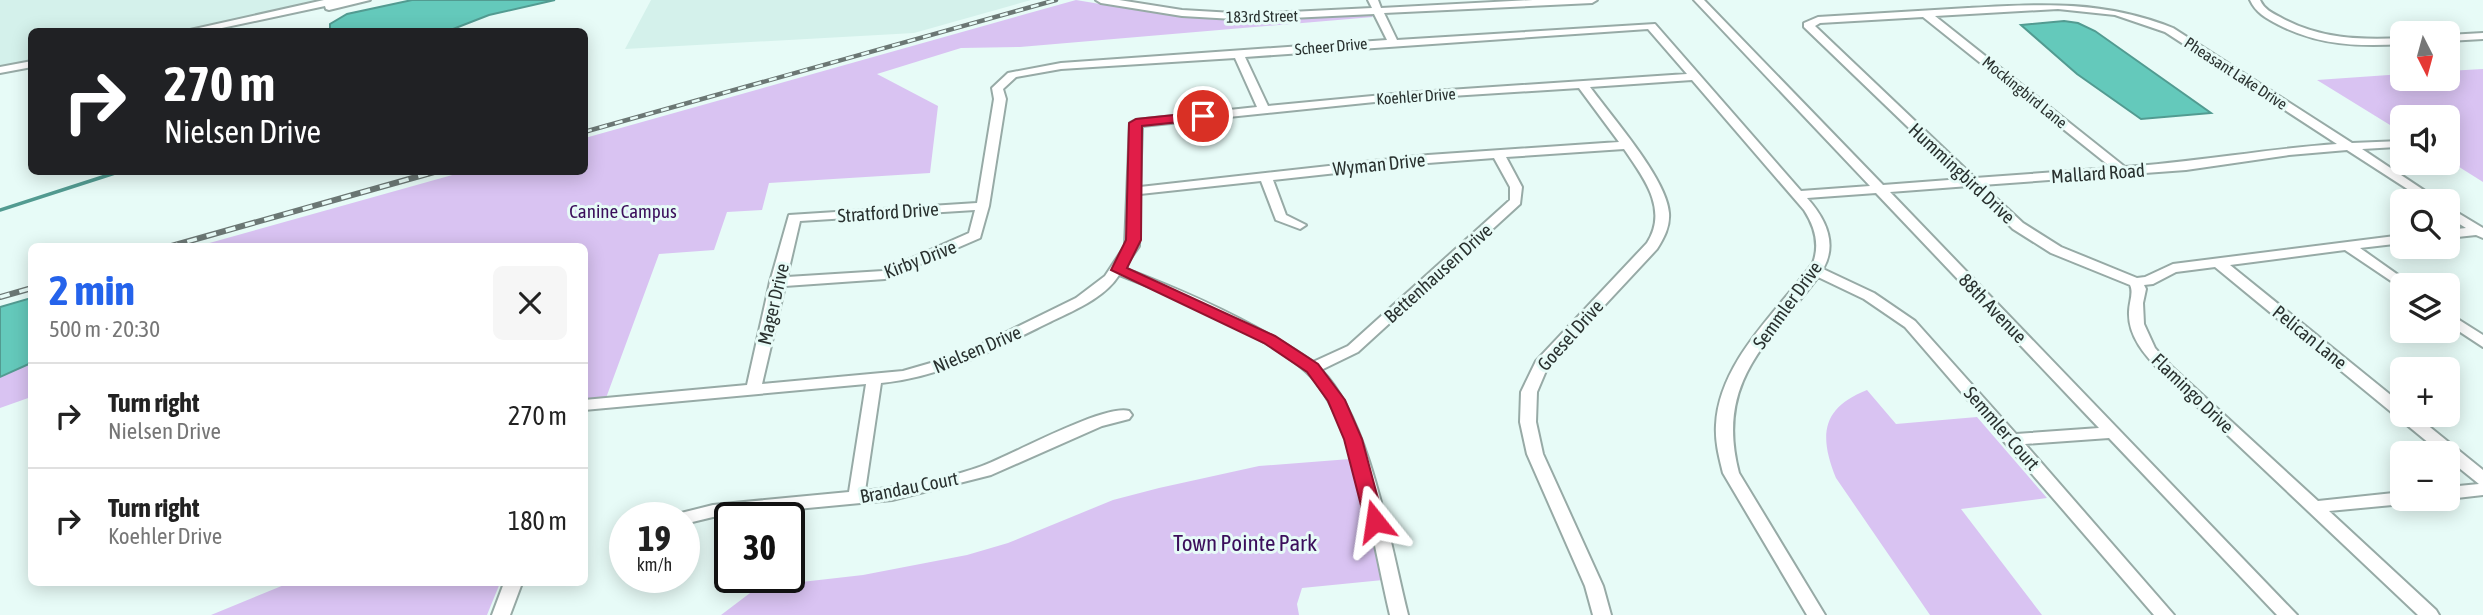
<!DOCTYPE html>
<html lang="en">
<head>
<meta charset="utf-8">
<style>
	:root { --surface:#fff; --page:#f6f6f6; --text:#222; --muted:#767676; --line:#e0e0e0; --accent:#2563eb }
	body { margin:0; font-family:"Asap Condensed",sans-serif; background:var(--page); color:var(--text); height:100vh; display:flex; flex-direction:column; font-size:26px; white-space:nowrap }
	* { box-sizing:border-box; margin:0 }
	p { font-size:23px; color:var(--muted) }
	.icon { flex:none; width:38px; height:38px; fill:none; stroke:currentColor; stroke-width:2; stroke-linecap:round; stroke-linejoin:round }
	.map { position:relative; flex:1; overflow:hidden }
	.panel { position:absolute; left:28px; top:243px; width:560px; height:343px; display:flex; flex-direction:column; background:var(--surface); border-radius:10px; box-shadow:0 4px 18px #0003 }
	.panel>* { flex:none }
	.top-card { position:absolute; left:28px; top:28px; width:560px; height:147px; border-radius:10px; box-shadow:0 4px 18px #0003; background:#202124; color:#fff; overflow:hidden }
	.needle { width:46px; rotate:174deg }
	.tools { position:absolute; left:2390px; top:21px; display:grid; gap:14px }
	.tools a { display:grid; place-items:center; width:70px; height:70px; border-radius:10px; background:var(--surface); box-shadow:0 4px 18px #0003; font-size:35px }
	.speed { position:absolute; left:609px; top:502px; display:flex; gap:14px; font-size:35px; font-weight:700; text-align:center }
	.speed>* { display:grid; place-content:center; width:91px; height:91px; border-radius:50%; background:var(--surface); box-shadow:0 4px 18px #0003; line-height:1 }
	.speed small { font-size:18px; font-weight:400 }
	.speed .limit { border:4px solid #111; border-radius:10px; background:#fff; color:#111 }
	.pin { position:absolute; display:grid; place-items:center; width:60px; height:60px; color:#fff; margin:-30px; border:4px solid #fff; border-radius:50%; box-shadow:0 2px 7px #0007 }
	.me { position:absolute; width:77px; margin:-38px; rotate:345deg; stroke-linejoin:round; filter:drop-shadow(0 0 5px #0008) }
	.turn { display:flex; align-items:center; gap:24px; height:147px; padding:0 21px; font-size:32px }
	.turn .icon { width:91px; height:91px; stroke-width:2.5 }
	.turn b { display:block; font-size:49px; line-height:60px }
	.round { display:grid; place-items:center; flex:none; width:74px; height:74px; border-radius:10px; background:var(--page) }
	.overview { display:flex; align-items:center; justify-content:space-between; height:119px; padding:0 21px }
	h1 { font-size:42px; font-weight:700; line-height:52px; color:var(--accent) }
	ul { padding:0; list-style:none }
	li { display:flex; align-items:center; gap:21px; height:105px; padding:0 21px; border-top:2px solid var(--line) }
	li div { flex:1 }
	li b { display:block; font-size:26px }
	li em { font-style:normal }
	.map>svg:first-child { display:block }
	.built { fill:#d4f1eb }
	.green { fill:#d9c3f2 }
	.water { fill:#64c9bb; stroke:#529b91; stroke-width:2 }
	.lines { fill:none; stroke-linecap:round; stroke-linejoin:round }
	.stream { stroke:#529b91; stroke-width:3.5 }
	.minor-casing { stroke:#97aaa6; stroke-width:4 }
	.minor { fill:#fff; fill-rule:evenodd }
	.rail-far1-casing { stroke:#6b7774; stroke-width:4.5 }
	.rail-casing { stroke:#6b7774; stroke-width:6 }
	.rail-far1 { stroke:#e7fbf7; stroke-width:2.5; stroke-dasharray:8; stroke-linecap:butt }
	.rail { stroke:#e7fbf7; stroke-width:3.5; stroke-dasharray:10; stroke-linecap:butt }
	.route { fill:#e11d48; stroke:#92132f; stroke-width:2 }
	.labels { text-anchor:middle; stroke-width:6; stroke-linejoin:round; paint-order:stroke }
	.far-street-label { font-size:16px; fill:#29312f; stroke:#e7fbf7 }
	.street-label { font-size:19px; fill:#29312f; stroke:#e7fbf7 }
	.park-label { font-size:19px; fill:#3b0e5b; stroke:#e7fbf7 }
	.near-park-label { font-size:23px; fill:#3b0e5b; stroke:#e7fbf7 }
</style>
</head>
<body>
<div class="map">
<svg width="2483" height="615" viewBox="0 0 2483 615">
	<rect width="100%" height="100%" fill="#e7fbf7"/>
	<path class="built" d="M0 0H343L193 31 32 32 31 65 0 71Z
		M651 0H1031L914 33 625 49Z"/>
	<path class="green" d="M1076 0 1154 13 1223 18 1369 14 1373 17 1020 47 961 48 877 74 938 106 930 173 769 183 762 210 727 212 714 250 659 254 606 398 585 399 584 247H195L463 172H584L585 138Z
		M2483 69V182L2448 160V117H2403V133L2317 80 2403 74V79H2448V71Z
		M31 363V397L0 408V377Z
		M1867 390 1896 424 1977 417 2047 498 1961 509 2042 615H1930L1836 478C1819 436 1821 408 1867 390Z
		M1350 459 1383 580 1302 588 1297 604 1299 615H721L758 587 863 575 967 555 1008 543 1113 500 1159 488 1259 466Z
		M289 583H500L487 615H211Z"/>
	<path class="water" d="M412 0H555L489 15 448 31H330V24L347 14Z
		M2064 21 2078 23 2095 31 2211 113 2141 119 2077 74 2021 25Z
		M31 298V363L0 377V307Z"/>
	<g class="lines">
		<path class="stream" d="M0 210 118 172"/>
		<defs>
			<path id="minor" d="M324 0H370L329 10 326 9 325 6 203 32H181Z
				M1096 0H1119L1182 10 1251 14 1372 8 1368 0H1378L1381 8 1533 0H1597L1592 3 1384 13 1397 40 1655 24 1801 191 1870 186 1694 0H1704L1883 185 1962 179 1804 27V23L1818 17C1868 14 1918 11 1968 8 2041 4 2103 0 2173 28L2352 143 2401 141 2403 143 2397 147 2362 149 2440 201H2426L2347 150 2289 155 2186 170 1982 185 2023 223 2061 247 2137 278 2145 277 2173 264 2403 235V243L2360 248 2408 282 2410 285H2403V289L2345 250 2230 265 2403 405V415H2415L2483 470V495L2448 499V487L2479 484 2448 459V453H2441L2215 267 2176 272 2153 284 2144 285 2146 289 2143 303 2144 324 2155 348 2172 367 2318 501 2403 492V499H2411L2409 502 2403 504 2329 511 2436 610 2439 615H2418L2162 373C2146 356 2128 337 2129 312 2129 302 2134 293 2130 285L2051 253 2013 229 1969 186 1890 192 2297 615H2277L2109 438 2025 444 2174 615H2154L1905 327 1864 299 1818 277C1768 343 1715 381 1739 473L1825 615H1807L1723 473C1719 457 1715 442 1716 425 1719 361 1779 310 1813 263 1820 244 1815 227 1804 210L1692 80 1590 87C1611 116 1667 179 1669 213 1670 227 1664 238 1657 249L1548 366 1537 392 1536 422 1543 454 1603 586 1611 615H1593L1585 586 1527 454 1520 422 1521 392 1536 361 1647 243C1669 209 1643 177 1624 149L1506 157 1522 187 1520 204 1358 352 1321 370C1370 418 1391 548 1408 615H1390C1374 548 1359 441 1319 386 1290 344 1169 294 1119 275 1104 299 1072 311 1048 323 995 349 942 377 881 383L865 491C900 487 950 478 982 466 1012 455 1104 404 1129 411L1132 415 1129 419 1102 426 991 475 892 500 713 517 684 524V518H675L677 514 713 505 849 492 866 384 584 410V400L747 385 770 282 789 215 977 203 994 99 992 88 1008 73 1061 63 1387 40 1374 14 1251 20 1182 16 1101 3ZM2058 9 2115 15 2165 32 2337 144C2266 149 2196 162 2125 167L1935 16ZM1923 17 2112 168 1975 178 1815 26 1820 23ZM1648 29 1687 74 1404 93 1268 106 1245 57ZM1235 58 1257 107 1136 120 1130 123 1125 246 1105 276 1076 298 962 354 903 371 762 384 785 286 885 279 980 238 989 206 1006 99 1003 89 1016 77 1061 69ZM1579 88 1619 142 1428 155 1140 187 1142 126 1404 99ZM1494 158 1510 187V200L1348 346 1313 362C1255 322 1190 293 1124 268L1139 246 1140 194 1261 181 1276 220 1300 229 1306 225 1286 215 1273 180 1428 163ZM1876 193 2099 428 2016 434 1915 321 1874 293 1823 269C1838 243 1825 218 1807 198ZM975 210 969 233 883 271 787 277 800 221Z
				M2250 0H2260C2264 9 2272 13 2280 17 2319 39 2359 40 2403 38V44C2359 47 2318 45 2279 25 2266 18 2256 13 2250 0Z
				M2483 33V39L2448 41V35Z
				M32 61V67L0 73V67Z
				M2448 207 2483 228V238L2476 235 2448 238V230L2466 228 2448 217Z
				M2448 313 2483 335V347L2448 324Z
				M504 583H522L510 615H492Z"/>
		</defs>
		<use href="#minor" class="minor-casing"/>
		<use href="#minor" class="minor"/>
		<defs>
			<path id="rail-far1" d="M584 132 1056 0"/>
			<path id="rail" d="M168 247 434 172
				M0 297 32 288"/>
		</defs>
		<use href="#rail-far1" class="rail-far1-casing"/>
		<use href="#rail" class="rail-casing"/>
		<use href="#rail-far1" class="rail-far1"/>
		<use href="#rail" class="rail"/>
	</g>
	<path class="route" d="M1203 112 1210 116 1208 119 1142 126 1141 240 1127 268 1275 336 1318 364 1345 400 1362 439 1384 521 1381 526 1375 528 1365 521 1344 439 1328 401 1307 372 1264 343 1111 270 1126 240 1129 123 1136 119Z"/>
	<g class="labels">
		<g class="far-street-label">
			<text transform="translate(1262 16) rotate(-1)" y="6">183rd Street</text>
			<text transform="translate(1331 46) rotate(-5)" y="6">Scheer Drive</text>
			<text transform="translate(2236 73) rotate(33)" y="6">Pheasant Lake Drive</text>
			<text transform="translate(2025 92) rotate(39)" y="6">Mockingbird Lane</text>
			<text transform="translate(1416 96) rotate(-4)" y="6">Koehler Drive</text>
		</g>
		<g class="street-label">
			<text transform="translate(1379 164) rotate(-6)" y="7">Wyman Drive</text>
			<text transform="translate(1962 173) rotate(43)" y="7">Hummingbird Drive</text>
			<text transform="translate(2098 173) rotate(-4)" y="7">Mallard Road</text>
			<text transform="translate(888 212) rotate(-4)" y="7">Stratford Drive</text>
			<text transform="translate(920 259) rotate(-21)" y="7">Kirby Drive</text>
			<text transform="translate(1438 273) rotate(-42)" y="7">Bettenhausen Drive</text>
			<text transform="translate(773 304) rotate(-77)" y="7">Mager Drive</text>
			<text transform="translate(1787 305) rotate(-54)" y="7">Semmler Drive</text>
			<text transform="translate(1993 308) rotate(46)" y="7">88th Avenue</text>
			<text transform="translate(1570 335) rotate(-48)" y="7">Goesel Drive</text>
			<text transform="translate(2310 337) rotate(39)" y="7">Pelican Lane</text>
			<text transform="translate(977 349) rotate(-23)" y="7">Nielsen Drive</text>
			<text transform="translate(2193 393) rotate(44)" y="7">Flamingo Drive</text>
			<text transform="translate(2002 428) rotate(49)" y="7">Semmler Court</text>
			<text transform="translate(909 487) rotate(-11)" y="7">Brandau Court</text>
		</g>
		<g class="park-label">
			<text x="623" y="218">Canine Campus</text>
		</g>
		<g class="near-park-label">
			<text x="1245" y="551">Town Pointe Park</text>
		</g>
	</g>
</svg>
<div class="tools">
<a><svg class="needle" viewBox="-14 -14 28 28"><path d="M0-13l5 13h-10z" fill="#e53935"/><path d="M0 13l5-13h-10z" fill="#767676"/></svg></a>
<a><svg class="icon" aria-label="sound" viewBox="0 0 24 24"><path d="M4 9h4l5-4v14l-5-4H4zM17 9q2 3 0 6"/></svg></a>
<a><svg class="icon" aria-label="search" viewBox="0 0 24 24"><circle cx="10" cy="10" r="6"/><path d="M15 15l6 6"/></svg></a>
<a><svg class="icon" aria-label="layers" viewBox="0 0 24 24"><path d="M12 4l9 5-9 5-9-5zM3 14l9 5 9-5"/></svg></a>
<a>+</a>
<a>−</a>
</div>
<div class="speed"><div>19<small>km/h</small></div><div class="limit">30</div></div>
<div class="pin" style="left:1203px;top:116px;background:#d93025"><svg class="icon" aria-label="arrive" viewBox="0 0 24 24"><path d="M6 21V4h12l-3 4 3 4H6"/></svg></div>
<svg class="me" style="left:1375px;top:521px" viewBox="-20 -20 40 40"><path d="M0-17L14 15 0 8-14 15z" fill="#e11d48" stroke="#fff" stroke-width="4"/></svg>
<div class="top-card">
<div class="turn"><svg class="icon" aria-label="right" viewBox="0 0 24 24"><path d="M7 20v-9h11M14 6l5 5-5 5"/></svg><div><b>270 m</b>Nielsen Drive</div></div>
</div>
<section class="panel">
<div class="overview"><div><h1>2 min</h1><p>500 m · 20:30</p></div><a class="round"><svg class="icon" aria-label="close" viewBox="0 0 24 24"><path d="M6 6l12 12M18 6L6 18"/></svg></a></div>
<ul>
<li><svg class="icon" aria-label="right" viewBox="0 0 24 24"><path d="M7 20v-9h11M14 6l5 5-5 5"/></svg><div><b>Turn right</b><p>Nielsen Drive</p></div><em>270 m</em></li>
<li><svg class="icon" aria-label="right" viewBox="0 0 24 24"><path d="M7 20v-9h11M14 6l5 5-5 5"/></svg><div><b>Turn right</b><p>Koehler Drive</p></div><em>180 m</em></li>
</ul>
</section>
</div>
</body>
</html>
